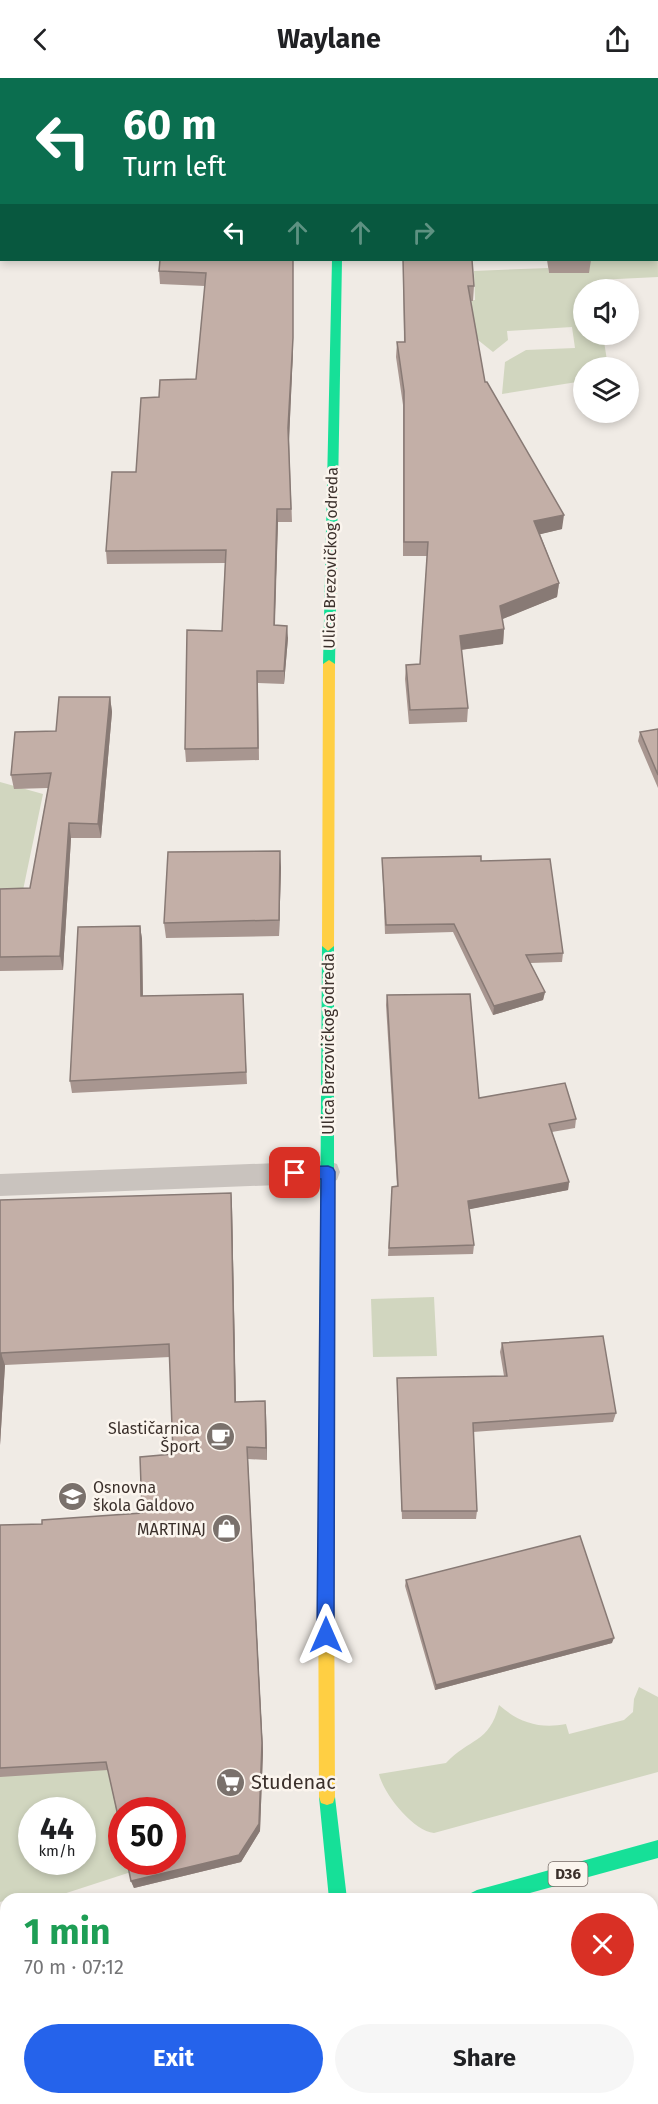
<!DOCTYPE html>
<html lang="en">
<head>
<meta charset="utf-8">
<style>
	:root { --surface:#fff; --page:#f6f6f6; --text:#202124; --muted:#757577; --accent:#2563eb }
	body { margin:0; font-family:"Fira Sans",sans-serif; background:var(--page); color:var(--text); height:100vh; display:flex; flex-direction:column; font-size:22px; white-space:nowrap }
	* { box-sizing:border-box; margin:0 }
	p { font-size:20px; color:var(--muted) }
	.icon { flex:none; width:33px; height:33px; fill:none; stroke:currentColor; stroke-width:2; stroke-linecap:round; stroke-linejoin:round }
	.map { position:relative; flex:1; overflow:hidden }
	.drawer { position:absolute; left:0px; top:1815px; width:658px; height:212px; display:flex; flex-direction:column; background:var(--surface); border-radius:18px 18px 0 0; box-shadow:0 3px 9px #0003 }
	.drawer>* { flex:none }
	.top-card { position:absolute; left:0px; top:0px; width:658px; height:183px; box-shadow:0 3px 9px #0003; background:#0b6e4f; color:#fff; overflow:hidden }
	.tools { position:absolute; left:573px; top:201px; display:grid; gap:12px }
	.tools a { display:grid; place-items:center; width:66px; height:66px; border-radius:50%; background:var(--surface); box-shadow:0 3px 9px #0003; font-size:30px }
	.speed { position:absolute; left:18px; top:1719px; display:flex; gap:12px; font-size:30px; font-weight:700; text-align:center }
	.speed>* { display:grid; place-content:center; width:78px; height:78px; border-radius:50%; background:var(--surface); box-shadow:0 3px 9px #0003; line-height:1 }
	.speed small { font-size:15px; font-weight:400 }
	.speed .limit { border:9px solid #d22; background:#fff; color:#111 }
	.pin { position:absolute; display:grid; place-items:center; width:51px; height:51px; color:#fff; margin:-26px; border-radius:12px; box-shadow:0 3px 9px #0006 }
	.me { position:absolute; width:66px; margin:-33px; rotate:0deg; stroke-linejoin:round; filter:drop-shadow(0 0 4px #0008) }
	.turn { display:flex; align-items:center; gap:21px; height:126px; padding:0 24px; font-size:27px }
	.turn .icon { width:78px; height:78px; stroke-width:2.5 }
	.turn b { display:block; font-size:42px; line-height:51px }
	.lanes { display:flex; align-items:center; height:57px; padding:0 24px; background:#0003; justify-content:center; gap:30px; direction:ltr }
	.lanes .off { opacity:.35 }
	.round { display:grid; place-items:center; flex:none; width:63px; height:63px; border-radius:32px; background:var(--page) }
	.overview { display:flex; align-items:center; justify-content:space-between; height:102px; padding:0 24px }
	h1 { font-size:36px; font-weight:700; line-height:45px; color:#1e9e55 }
	.cta { display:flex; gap:12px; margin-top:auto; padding:12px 24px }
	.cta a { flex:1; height:69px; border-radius:36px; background:var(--accent); color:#fff; font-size:24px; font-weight:700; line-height:69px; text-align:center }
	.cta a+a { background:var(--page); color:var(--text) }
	header { display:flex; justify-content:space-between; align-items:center; height:78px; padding:0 24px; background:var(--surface); font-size:27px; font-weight:700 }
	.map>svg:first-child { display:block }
	.green { fill:#d1d6bf; fill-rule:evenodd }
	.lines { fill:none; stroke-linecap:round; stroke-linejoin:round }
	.lane { fill:#c9c3be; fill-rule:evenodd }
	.fast { fill:#16e098; fill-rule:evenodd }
	.slow { fill:#ffcf43; fill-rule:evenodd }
	.jam { fill:#f24e42; fill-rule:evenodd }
	.wall { fill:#a89690 }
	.shaded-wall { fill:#887a75 }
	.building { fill:#c3afa7; stroke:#887a75; stroke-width:1.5 }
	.route { fill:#2563eb; stroke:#184099; stroke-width:1.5 }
	.labels { text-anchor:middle; stroke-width:5; stroke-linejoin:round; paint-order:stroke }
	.shield { fill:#fbf5ee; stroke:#756b66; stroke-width:1.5 }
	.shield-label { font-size:15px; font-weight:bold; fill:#3b302b }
	.street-label { font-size:16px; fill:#3b302b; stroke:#fbf5ee }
	.poi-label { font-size:16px; fill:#3b302b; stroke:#fbf5ee; text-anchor:end }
	.near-poi-label { font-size:20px; fill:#3b302b; stroke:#fbf5ee; text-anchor:start }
</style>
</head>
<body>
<header><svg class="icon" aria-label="back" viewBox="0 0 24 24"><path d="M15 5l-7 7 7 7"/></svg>Waylane<svg class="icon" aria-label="share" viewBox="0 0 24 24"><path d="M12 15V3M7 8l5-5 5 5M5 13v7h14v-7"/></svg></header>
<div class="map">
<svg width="658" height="2026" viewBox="0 0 658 2026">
	<rect width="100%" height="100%" fill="#f0ebe5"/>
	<path class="green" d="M657 90 658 199 597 202 598 211 584 212V256L603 257 608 289 584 290 583 303 502 316 505 284 526 272 575 270 572 249 507 253 508 262 493 274 478 262 422 264 438 226 475 222 474 193 548 190 549 195 587 182H657Z
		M0 704 43 716 22 817 0 818Z
		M434 1219 437 1278 373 1279 371 1221Z
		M0 1458 132 1534 115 1717 121 1748 122 1784H129L131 1794 48 1821H40L31 1816 0 1824ZM32 1732H82V1784H32Z
		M639 1609 658 1619V1694L434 1755C413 1753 383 1715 379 1696L446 1685C469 1660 489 1666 499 1627 519 1645 540 1651 566 1646L569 1656 624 1642 633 1634 634 1621Z"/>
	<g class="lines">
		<path class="lane" d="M328 1083 337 1086 340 1094 337 1102 328 1105 0 1118V1096Z"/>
		<path class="fast" d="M332 182H342L335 586 329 590 323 586Z
			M328 863 334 868V1482L332 1487 326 1490 320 1487 318 1482 322 868Z
			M327 1711 333 1713 335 1719 347 1821H329L319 1719 321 1713Z
			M658 1762V1780L508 1821H468L471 1815 477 1812Z"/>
		<path class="slow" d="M329 582 335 586 334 868 328 873 322 868 323 586Z
			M326 1474 332 1477 334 1482 335 1719 333 1725 327 1727 321 1725 319 1719 318 1482 320 1477Z
			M6 1930V1948L0 1949V1931Z"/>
		<path class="jam" d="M338 0H346V2H338Z"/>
	</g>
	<path class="wall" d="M658 0V99H657V2Z
		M293 182V273L289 361 292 444H278L275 547 288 560 284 606 258 605 259 682 186 684 185 671 222 553 225 485 107 486 106 473 136 394 159 319 196 301 205 208 160 206 159 193Z
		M403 182H472L474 208 473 223H470L485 304 562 451 540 456 559 505 557 519 502 541 504 551 503 566 461 572 468 630 467 644 409 646 405 601 406 587 420 586 427 478H403V327L396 279 397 264H404Z
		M547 182H591L589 195H549Z
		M110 619 112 634 101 760H71L63 892 0 893V811L30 810 48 710 14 711 11 697 56 653Z
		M658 651V710L638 663 640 654Z
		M382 780 481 783 563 875 562 884 530 885 545 914 543 922 493 937 453 854 385 856Z
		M281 789 279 858 166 860 164 845Z
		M140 848 142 861 143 918 243 916 247 1006 72 1015 70 1003Z
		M387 917 479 1020 576 1041 575 1050 552 1054 569 1104 568 1112 469 1131 474 1167 473 1176 388 1178 392 1109 397 1108 386 927Z
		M231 1115 232 1129 236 1324 266 1335 267 1382 248 1381 263 1674 260 1753 241 1784 134 1810 131 1803 108 1692 0 1699V1447L42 1446 142 1435 173 1376 170 1279 5 1287 0 1367V1122Z
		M502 1265 616 1335 613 1344 473 1354 477 1433 476 1441H402L397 1309V1300L504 1298 500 1274Z
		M406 1502 612 1565 435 1612 405 1508Z
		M448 2020H652L658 2026H550L549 2024 543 2026H450Z"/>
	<path class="shaded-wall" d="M293 182V273L289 363 288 350Z
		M277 431 278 444 274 560V547Z
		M564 437 562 451 533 458 534 443Z
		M559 505 557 519 498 543 500 528Z
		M287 548 288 560 284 606V593Z
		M504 551 503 566 459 572 460 558Z
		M110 619 112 634 101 760 98 746Z
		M69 745 71 760 63 892 60 878Z
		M280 773 281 789 279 858V842Z
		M140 848 142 861 143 930 141 918Z
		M545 914 543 922 493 937 494 928Z
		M569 1104 568 1112 466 1132 468 1123Z
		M231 1115 232 1129 236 1336 235 1324Z
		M1 1275 5 1287 0 1367V1284Z
		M265 1323 266 1335 267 1382 266 1370Z
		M247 1369 263 1674 260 1753 241 1784 134 1810 131 1803Z
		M614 1560 612 1565 435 1612 436 1607Z
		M552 2021 549 2024 543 2026H538Z"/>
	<path class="building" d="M201 0H297V2H201Z
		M403 0H658V84H657V2H403Z
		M160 182H293V260L288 350 291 431H277L274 547 287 548 284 593H257L258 670 185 671 187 552 222 553 226 472 106 473 112 394H136L141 320 159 319 160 302 196 301 206 195 159 193Z
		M403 182H472L474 208H468L485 304H487L564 437 534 443 559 505 500 528 504 551 460 558 468 630 410 632 406 587 420 586 428 464H404V313L397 264H405Z
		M59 619H110L98 746 69 745 60 878 0 879V811L30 810 51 695 11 697 15 654 56 653Z
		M658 651V697L640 654Z
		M280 773 279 842 164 845 168 774Z
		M481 778V783L550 781 563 875 526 877 545 914 494 928 454 846 386 847 382 780Z
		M140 848 141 918 243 916 246 994 70 1003 78 849Z
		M470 916 479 1020 565 1005 576 1041 549 1046 569 1104 468 1123 474 1167 389 1170 392 1109 398 1108 387 917Z
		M231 1115 235 1324 265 1323 266 1370 247 1369 262 1665 259 1746 239 1777 131 1803 127 1784H172V1732H122V1756L106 1684 0 1690V1447L42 1446V1442L142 1435 140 1379 173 1376 169 1266 1 1275 0 1284V1122Z
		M603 1258 616 1335 473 1345 477 1433H402L397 1300 507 1298 502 1265Z
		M580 1458 614 1560 436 1607 406 1502Z
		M658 1906V2026H554L552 2021 538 2026H453L451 2020H652V1908Z"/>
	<path class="route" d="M328 1088 333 1090 335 1094 334 1557 331 1563 326 1565 320 1563 317 1557 321 1101 290 1100 288 1095 290 1091 295 1089Z"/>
	<defs>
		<symbol id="cafe-disc" viewBox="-11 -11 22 22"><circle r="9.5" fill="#7a716c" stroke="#fbf5ee"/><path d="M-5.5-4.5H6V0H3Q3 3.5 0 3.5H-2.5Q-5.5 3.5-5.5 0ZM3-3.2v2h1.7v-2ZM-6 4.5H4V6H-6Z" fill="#fff"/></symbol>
		<symbol id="school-disc" viewBox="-11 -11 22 22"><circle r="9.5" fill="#7a716c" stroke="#fbf5ee"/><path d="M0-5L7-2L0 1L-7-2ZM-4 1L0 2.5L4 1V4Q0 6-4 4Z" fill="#fff"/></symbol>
		<symbol id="shop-disc" viewBox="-11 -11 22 22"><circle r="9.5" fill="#7a716c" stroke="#fbf5ee"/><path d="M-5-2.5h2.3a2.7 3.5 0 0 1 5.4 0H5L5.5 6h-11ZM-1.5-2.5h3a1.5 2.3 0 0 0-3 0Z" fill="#fff"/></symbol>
		<symbol id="supermarket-disc" viewBox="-11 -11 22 22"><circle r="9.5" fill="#7a716c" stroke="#fbf5ee"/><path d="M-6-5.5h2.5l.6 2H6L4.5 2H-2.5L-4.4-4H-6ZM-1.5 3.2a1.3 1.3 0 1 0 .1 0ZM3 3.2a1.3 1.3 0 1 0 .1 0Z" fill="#fff"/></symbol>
	</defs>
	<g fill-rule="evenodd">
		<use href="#cafe-disc" x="204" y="1342" width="33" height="33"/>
		<use href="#school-disc" x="56" y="1402" width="33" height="33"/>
		<use href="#shop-disc" x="210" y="1434" width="33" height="33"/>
		<use href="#supermarket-disc" x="214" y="1688" width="33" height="33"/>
	</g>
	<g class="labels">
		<rect class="shield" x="548.5" y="1784" width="39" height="24" rx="4.5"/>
		<g class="shield-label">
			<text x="568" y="1801">D36</text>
		</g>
		<g class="street-label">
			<text transform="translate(330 480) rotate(-89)" y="6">Ulica Brezovičkog odreda</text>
			<text transform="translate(328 966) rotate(-90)" y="6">Ulica Brezovičkog odreda</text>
		</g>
		<g class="poi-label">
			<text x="200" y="1356">Slastičarnica<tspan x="200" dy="18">Šport</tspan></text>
			<text x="93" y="1415" text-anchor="start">Osnovna<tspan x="93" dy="18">škola Galdovo</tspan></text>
			<text x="206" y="1457">MARTINAJ</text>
		</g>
		<g class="near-poi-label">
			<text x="251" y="1711">Studenac</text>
		</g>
	</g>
</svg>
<div class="tools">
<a><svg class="icon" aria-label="sound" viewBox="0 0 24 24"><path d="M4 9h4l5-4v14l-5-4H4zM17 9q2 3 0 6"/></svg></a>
<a><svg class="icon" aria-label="layers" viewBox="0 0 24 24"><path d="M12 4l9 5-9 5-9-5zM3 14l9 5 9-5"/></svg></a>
</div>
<div class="speed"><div>44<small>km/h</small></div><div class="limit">50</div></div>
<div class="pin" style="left:295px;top:1095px;background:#d93025"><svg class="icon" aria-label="arrive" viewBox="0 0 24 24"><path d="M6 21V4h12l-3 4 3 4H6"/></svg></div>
<svg class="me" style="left:326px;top:1557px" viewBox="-20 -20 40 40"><path d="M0-17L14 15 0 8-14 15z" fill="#2563eb" stroke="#fff" stroke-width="4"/></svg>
<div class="top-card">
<div class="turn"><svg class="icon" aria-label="left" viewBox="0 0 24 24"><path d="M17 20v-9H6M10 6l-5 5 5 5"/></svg><div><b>60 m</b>Turn left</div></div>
<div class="lanes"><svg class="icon" aria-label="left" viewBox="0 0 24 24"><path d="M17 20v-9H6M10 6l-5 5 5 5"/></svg><svg class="icon off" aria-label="ahead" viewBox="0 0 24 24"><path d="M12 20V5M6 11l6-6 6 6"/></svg><svg class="icon off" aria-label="ahead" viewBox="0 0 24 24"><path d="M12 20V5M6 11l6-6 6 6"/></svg><svg class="icon off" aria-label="right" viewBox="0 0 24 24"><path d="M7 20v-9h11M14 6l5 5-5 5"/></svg></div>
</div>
<section class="drawer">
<div class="overview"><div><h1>1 min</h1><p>70 m · 07:12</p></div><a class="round" style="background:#d93025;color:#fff"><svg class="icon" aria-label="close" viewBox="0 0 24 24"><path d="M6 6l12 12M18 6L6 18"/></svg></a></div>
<div class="cta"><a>Exit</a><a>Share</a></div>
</section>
</div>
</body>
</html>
